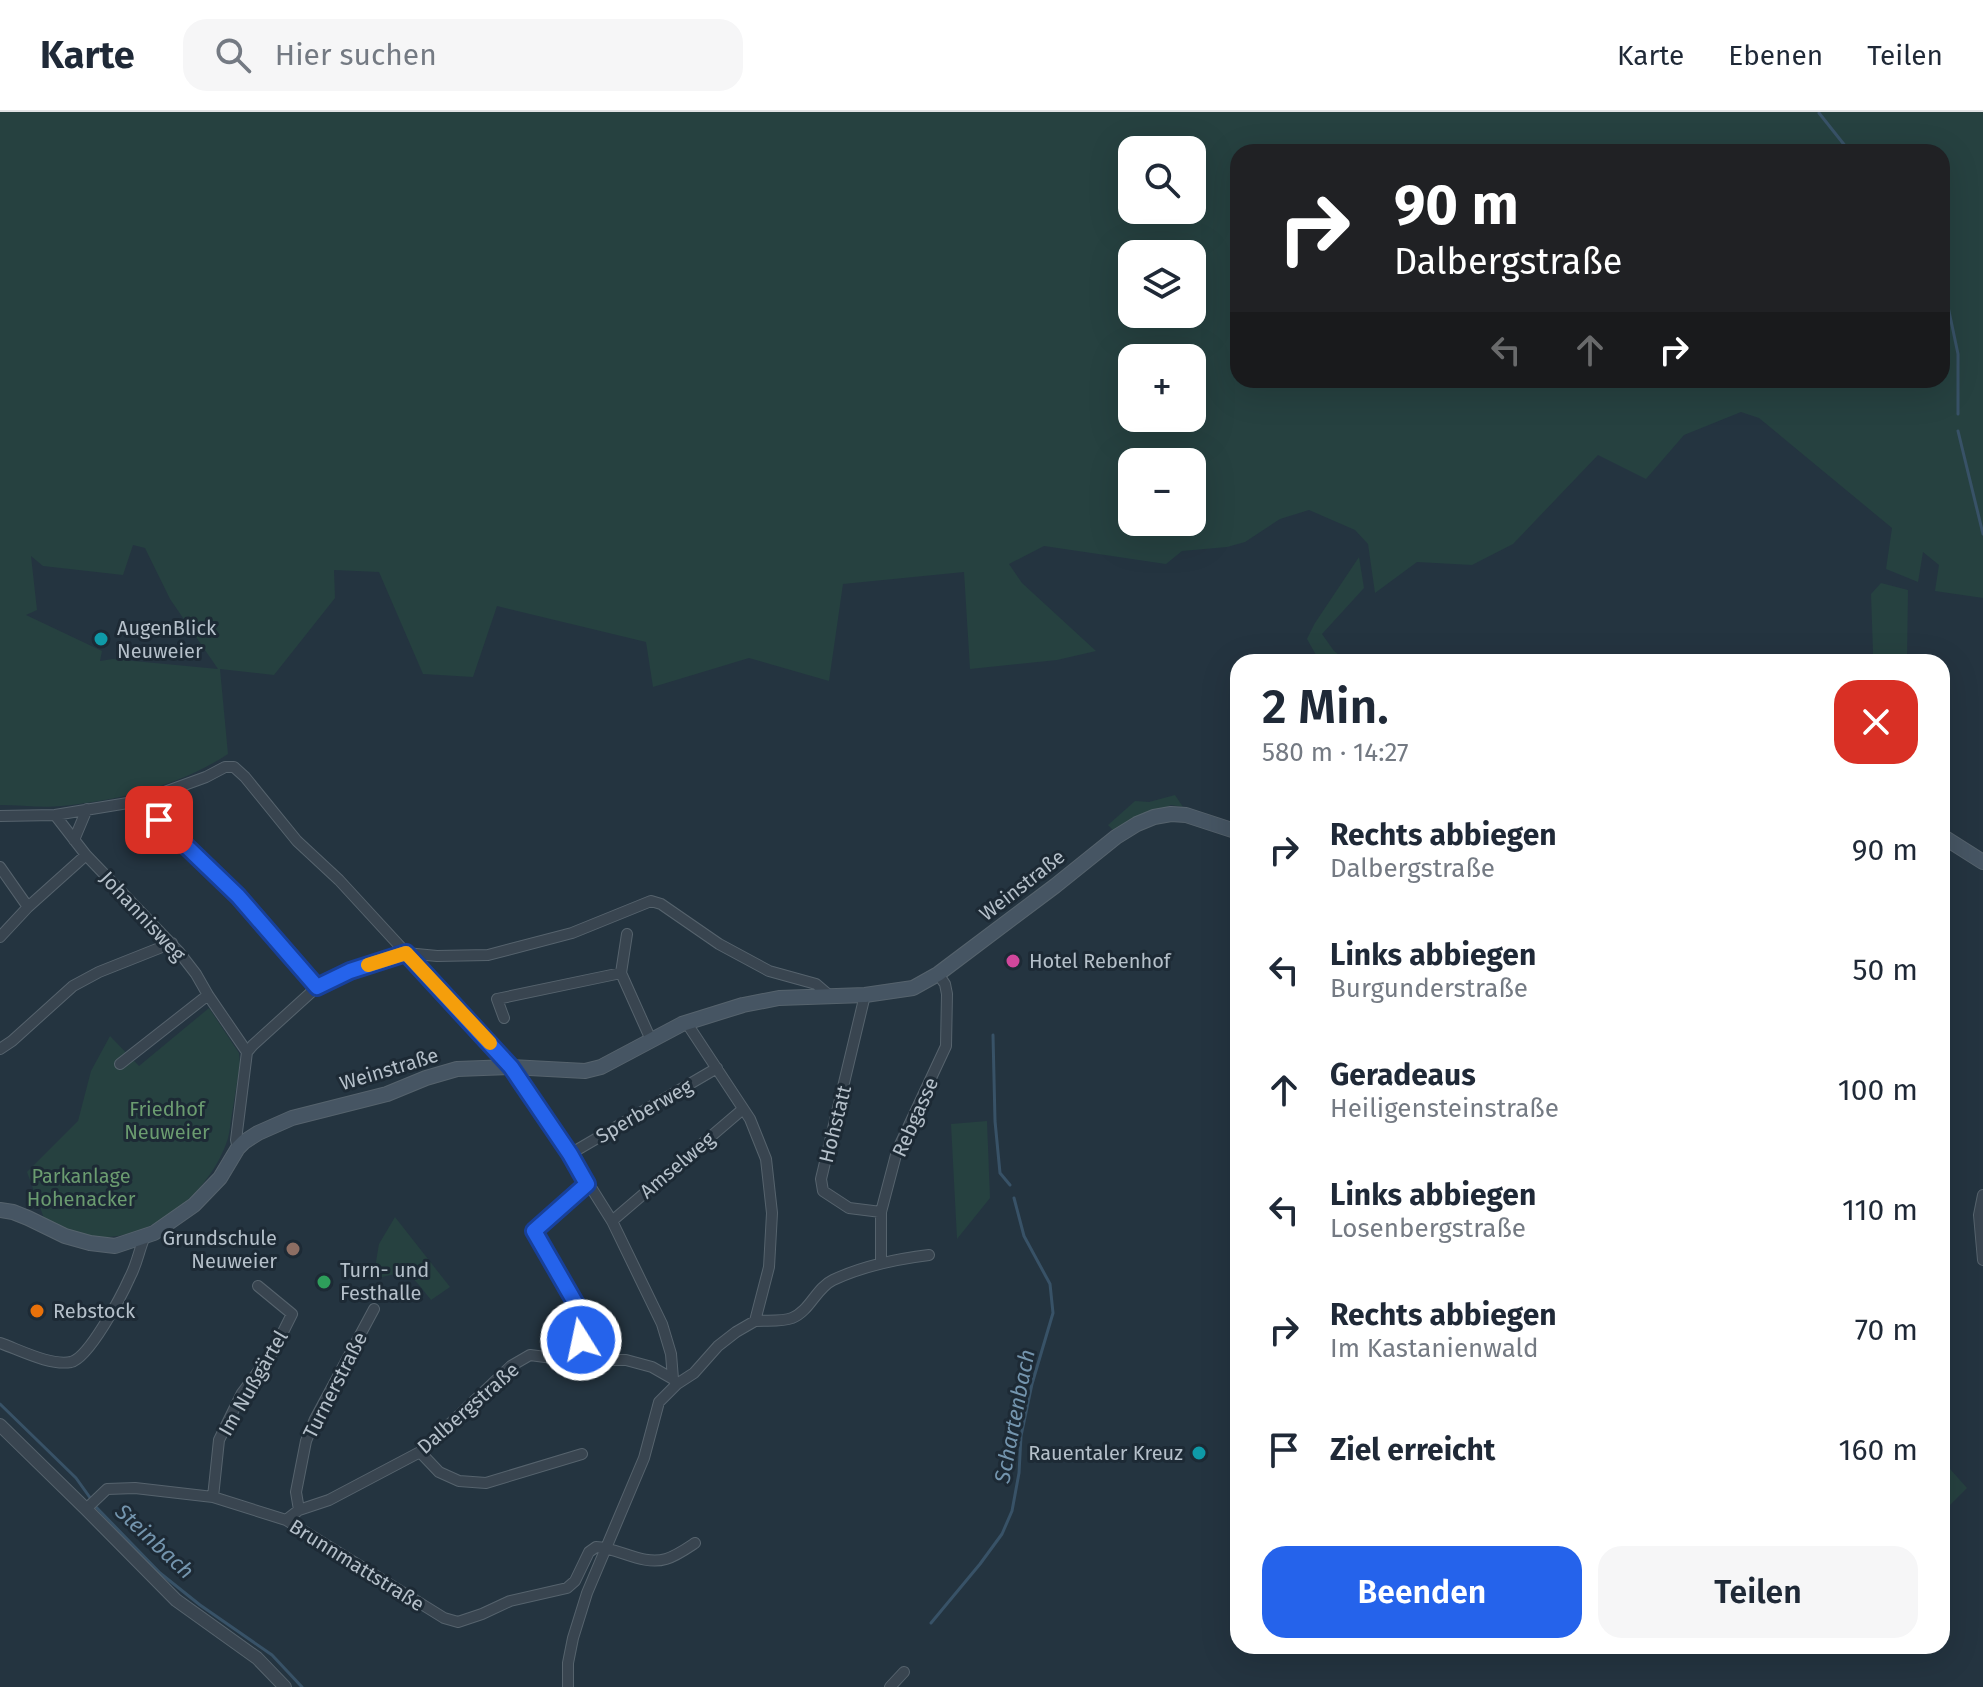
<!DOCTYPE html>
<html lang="de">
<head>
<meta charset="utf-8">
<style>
	:root { --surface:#fff; --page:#f6f6f7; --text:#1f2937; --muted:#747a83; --line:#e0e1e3; --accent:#2563eb }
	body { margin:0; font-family:"Fira Sans",sans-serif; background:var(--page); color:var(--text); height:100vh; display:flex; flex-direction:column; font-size:30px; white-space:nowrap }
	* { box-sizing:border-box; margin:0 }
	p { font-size:26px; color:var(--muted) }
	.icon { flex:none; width:44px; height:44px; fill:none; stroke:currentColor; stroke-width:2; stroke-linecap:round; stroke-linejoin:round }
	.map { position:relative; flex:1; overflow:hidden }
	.side { position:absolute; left:1230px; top:542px; width:720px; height:1000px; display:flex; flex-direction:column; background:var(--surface); border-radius:24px; box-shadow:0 8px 32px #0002 }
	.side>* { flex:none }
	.top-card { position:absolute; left:1230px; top:32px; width:720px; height:244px; border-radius:24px; box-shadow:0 8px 32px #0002; background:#202124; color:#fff; overflow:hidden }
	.controls { position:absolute; left:1118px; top:24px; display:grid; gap:16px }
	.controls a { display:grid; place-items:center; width:88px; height:88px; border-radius:16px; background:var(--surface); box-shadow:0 8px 32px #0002; font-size:40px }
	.pin { position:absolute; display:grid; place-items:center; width:68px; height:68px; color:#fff; margin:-34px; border-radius:16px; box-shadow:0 4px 12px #0006 }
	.me { position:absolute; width:88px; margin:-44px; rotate:350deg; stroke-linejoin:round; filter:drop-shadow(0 0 6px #0008) }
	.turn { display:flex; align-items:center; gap:28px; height:168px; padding:0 32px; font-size:36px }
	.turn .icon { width:104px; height:104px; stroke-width:2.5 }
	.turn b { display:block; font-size:56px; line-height:68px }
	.lanes { display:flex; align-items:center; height:76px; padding:0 32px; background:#0003; justify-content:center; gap:40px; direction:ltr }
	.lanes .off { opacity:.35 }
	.round { display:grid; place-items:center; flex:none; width:84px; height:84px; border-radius:24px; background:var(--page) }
	.head { display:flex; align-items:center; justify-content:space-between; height:136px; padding:0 32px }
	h1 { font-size:48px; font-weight:600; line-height:60px }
	.primary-button { display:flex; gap:16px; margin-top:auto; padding:16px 32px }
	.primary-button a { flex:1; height:92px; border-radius:24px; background:var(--accent); color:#fff; font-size:32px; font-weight:600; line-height:92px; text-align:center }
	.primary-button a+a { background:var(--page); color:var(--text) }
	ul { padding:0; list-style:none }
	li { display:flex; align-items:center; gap:24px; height:120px; padding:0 32px }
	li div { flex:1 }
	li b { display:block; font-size:30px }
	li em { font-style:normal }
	header { display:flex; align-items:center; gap:48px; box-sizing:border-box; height:112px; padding:0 40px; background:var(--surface); border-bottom:2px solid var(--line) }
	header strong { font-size:38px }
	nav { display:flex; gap:44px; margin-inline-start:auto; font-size:28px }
	.search { width:560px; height:72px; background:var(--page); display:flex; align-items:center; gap:20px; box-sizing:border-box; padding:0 28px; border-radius:24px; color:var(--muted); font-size:30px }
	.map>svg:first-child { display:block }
	.green { fill:#264140; fill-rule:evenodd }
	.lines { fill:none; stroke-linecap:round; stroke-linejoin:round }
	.stream { stroke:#385267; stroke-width:3 }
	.minor-casing { stroke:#56636d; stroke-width:12 }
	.tertiary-casing { stroke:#56636d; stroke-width:14 }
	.secondary-casing { stroke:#56636d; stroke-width:16 }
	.minor { stroke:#394550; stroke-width:10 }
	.tertiary { stroke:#394550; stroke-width:12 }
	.secondary { stroke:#465563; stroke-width:14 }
	.route-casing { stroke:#184099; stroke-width:20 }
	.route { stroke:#2563eb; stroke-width:14 }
	.slow { stroke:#f59e0b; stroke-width:14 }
	.culture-dot { fill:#0f9aa8; stroke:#1d2a35; stroke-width:3 }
	.hotel-dot { fill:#d1479c; stroke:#1d2a35; stroke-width:3 }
	.education-dot { fill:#8d6e63; stroke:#1d2a35; stroke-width:3 }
	.leisure-dot { fill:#2e9e5b; stroke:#1d2a35; stroke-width:3 }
	.food-dot { fill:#e8710a; stroke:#1d2a35; stroke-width:3 }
	.labels { text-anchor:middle; stroke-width:6; stroke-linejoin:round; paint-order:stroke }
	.poi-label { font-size:20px; fill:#b5c0ca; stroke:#1d2a35; text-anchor:start }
	.street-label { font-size:20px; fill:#b5c0ca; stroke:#1d2a35 }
	.park-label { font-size:20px; fill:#6b9c70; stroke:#1d2a35 }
	.water-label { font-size:22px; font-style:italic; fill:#7495ae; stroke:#1d2a35 }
</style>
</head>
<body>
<header>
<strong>Karte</strong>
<div class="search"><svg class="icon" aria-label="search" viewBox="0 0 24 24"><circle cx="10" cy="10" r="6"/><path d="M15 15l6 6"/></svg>Hier suchen</div>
<nav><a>Karte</a><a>Ebenen</a><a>Teilen</a></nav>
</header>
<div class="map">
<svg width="1983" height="1575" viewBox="0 0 1983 1575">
	<rect width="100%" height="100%" fill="#243440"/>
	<path class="green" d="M0 0H1983V486L1935 479 1939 453 1923 440 1918 470 1886 457 1892 416 1759 306 1741 300 1684 323 1646 367 1598 343 1513 432 1472 453 1417 450 1375 481 1368 432 1355 418 1309 398 1280 407 1245 430 1227 435 1182 439 1166 452 1044 434 1009 452 1022 471 1096 539 1057 548 970 557 964 460 843 472 829 569 749 546 653 575 646 530 497 494 473 565 423 562 379 460 334 458 335 486 274 563 220 557 228 642C179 674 120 688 62 694 42 696 20 693 0 693ZM1132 38H1192V98H1132ZM1238 40H1942V268H1238ZM1132 142H1192V202H1132ZM1132 246H1192V306H1132ZM1132 350H1192V410H1132ZM133 433 145 436 170 487 218 557 113 547 100 549 102 539 26 503 37 498 31 444 43 454 123 463Z
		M1359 445 1364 476 1322 522 1334 539 1348 550H1320L1307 527 1315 511Z
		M1881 471 1908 478 1907 550H1870L1873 541 1871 482Z
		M1175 683 1183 695 1171 693 1114 719 1108 713 1135 689 1149 690Z
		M209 896 239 941 240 952C237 971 234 989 231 1008 230 1016 229 1025 226 1032 208 1081 153 1128 98 1125 80 1124 62 1116 45 1109L27 1060 78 1009 91 959 110 924 139 954Z
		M987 1009 990 1086 957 1127 951 1012Z
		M395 1105 450 1175 431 1188C408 1159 409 1157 373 1168L379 1132Z
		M1942 1348 1967 1376 1942 1401Z"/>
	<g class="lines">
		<path class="stream" d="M1819 1 1850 40
			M1942 166 1958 242V302
			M1958 319 1983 422
			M993 923 995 1009 1000 1061 1010 1073
			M0 1292 76 1366 91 1387
			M95 1394 160 1461 200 1493 272 1543 302 1575
			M931 1511 980 1452 1002 1422 1012 1399 1019 1361 1021 1324 1032 1272 1053 1201 1050 1172 1024 1124 1014 1086"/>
		<defs>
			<path id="minor" d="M140 689 238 784 317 875
				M55 703 86 743 179 840 196 862 208 883 247 940
				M0 704 55 703 140 689 206 665 225 655H234L245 665 297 729 339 768 511 955 570 1042 612 1109 662 1212 671 1242 673 1267
				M74 728 87 697
				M0 755 28 795 86 743
				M627 822 621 861 651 928
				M0 825 28 795
				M865 883 821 1067 823 1079 849 1096 881 1100
				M504 906 497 887 621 861
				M0 937 12 929 73 874 99 860 172 831
				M120 952 208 883
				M238 1036 236 1028 247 940 253 933 317 875 350 859 406 841 437 844 488 843 572 821 651 789 661 792 719 832 769 859 816 872 830 884
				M570 1042 717 956
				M1983 1083 1979 1103 1983 1148
				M612 1109 743 997
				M881 1151V1100L897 1039 946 934 947 882 945 872 938 862
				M755 1209C767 1208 782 1210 792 1206 810 1199 816 1176 833 1168 863 1154 896 1147 929 1143
				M0 1231C20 1238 50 1254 71 1250 89 1246 122 1183 130 1165 137 1152 139 1138 145 1124
				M568 1248C581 1229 587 1222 580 1199L534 1119 587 1072
				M420 1340 439 1360 459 1369 486 1371 582 1342
				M213 1385 219 1328 242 1281 273 1240 292 1202 258 1174
				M86 1397 107 1377 135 1376 213 1385 286 1408 444 1506 458 1510 482 1502 510 1489 567 1476 575 1469 589 1440 596 1435C619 1436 643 1454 666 1447 676 1444 686 1437 695 1431
				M299 1398 296 1380 306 1329 315 1307 374 1197
				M286 1408 299 1398 329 1388 420 1340 511 1254 530 1243 568 1248H626L652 1255 673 1267 676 1271
				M568 1575V1551L573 1526 587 1481 644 1346 659 1290 677 1272 694 1261 718 1234 736 1220 755 1209 769 1155 772 1101 766 1047 750 1007 686 910
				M890 1575 904 1560"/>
			<path id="tertiary" d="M0 1313 86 1397 176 1488 257 1546 285 1575"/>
			<path id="secondary" d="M1942 724 1983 750
				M0 1098 13 1100 28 1106 65 1124 90 1131 115 1134 154 1121 194 1093 220 1066 238 1036 244 1030 258 1021 292 1006 387 982 426 966 457 957 511 955 585 959 601 955 682 912 743 893 779 886 865 883 913 876 938 862 1055 774 1116 725 1137 712 1154 705 1171 702 1186 703 1238 720"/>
		</defs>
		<use href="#minor" class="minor-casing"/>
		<use href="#tertiary" class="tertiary-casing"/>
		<use href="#secondary" class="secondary-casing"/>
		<use href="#minor" class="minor"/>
		<use href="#tertiary" class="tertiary"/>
		<use href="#secondary" class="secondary"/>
	</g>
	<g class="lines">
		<defs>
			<path id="route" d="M159 708 238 784 317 875 350 859 406 841 511 955 570 1042 587 1072 534 1119 580 1199 584 1213 581 1228"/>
		</defs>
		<use href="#route" class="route-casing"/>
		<use href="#route" class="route"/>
		<path class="slow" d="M368 853 406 841 490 931"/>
	</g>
	<g class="culture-dot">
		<circle cx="101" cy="527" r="8"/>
		<circle cx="1199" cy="1341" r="8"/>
	</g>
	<circle class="hotel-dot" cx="1013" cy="849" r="8"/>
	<circle class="education-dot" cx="293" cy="1137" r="8"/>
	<circle class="leisure-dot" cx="324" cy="1170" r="8"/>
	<circle class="food-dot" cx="37" cy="1199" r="8"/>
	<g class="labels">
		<g class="poi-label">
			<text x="117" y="523">AugenBlick<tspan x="117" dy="23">Neuweier</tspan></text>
			<text x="1029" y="856">Hotel Rebenhof</text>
			<text x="277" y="1133" text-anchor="end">Grundschule<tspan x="277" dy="23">Neuweier</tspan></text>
			<text x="340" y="1165">Turn- und<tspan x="340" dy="23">Festhalle</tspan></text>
			<text x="53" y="1206">Rebstock</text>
			<text x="1183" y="1348" text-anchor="end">Rauentaler Kreuz</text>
		</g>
		<g class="street-label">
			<text transform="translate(1022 773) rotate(-38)" y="7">Weinstraße</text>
			<text transform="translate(143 804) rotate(47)" y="7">Johannisweg</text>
			<text transform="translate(389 957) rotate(-17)" y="7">Weinstraße</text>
			<text transform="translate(644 999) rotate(-30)" y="7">Sperberweg</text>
			<text transform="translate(915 1005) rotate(-66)" y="7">Rebgasse</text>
			<text transform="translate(835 1012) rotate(-76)" y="7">Hohstatt</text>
			<text transform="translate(677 1053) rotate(-40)" y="7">Amselweg</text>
			<text transform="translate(253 1271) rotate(-60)" y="7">Im Nußgärtel</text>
			<text transform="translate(335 1273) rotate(-63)" y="7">Turnerstraße</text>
			<text transform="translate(468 1296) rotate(-41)" y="7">Dalbergstraße</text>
			<text transform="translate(357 1453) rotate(32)" y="7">Brunnmattstraße</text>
		</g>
		<g class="park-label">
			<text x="167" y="1004">Friedhof<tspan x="167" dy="23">Neuweier</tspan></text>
			<text x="81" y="1071">Parkanlage<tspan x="81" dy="23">Hohenacker</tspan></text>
		</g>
		<g class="water-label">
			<text transform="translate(1014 1304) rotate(-79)" y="8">Schartenbach</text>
			<text transform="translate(155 1429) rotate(43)" y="8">Steinbach</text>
		</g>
	</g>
</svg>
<div class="controls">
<a><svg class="icon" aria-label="search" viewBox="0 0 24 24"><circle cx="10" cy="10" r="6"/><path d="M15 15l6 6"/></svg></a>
<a><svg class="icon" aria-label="layers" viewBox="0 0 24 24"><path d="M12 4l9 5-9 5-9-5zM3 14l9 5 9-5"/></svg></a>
<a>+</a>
<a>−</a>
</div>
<div class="pin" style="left:159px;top:708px;background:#d93025"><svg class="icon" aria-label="arrive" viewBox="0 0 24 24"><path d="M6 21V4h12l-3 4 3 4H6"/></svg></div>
<svg class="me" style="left:581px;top:1228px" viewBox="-20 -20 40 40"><circle r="17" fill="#2563eb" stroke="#fff" stroke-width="3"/><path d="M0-11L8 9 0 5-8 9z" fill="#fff"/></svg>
<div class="top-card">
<div class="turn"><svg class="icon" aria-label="right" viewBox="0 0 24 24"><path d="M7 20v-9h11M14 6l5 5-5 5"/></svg><div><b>90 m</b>Dalbergstraße</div></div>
<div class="lanes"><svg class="icon off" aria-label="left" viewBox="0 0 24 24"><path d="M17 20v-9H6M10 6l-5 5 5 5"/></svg><svg class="icon off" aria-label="ahead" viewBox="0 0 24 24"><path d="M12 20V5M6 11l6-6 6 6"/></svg><svg class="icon" aria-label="right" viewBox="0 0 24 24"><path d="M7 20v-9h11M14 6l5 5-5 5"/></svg></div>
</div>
<section class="side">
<div class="head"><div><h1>2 Min.</h1><p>580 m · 14:27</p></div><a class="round" style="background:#d93025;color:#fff"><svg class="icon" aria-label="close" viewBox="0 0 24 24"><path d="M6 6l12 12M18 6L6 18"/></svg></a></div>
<ul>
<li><svg class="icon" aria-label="right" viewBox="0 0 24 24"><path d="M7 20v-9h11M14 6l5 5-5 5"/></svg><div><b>Rechts abbiegen</b><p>Dalbergstraße</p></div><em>90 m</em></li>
<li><svg class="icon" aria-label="left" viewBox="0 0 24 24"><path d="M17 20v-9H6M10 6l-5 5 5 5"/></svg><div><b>Links abbiegen</b><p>Burgunderstraße</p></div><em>50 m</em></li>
<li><svg class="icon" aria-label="ahead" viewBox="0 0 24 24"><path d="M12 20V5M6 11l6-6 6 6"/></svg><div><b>Geradeaus</b><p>Heiligensteinstraße</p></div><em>100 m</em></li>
<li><svg class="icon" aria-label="left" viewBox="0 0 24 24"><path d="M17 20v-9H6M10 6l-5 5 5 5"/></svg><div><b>Links abbiegen</b><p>Losenbergstraße</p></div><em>110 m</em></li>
<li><svg class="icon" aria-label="right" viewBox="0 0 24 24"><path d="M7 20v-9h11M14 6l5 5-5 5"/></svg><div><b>Rechts abbiegen</b><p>Im Kastanienwald</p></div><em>70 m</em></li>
<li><svg class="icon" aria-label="arrive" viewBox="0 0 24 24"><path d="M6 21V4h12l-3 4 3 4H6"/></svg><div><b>Ziel erreicht</b></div><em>160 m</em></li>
</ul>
<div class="primary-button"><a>Beenden</a><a>Teilen</a></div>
</section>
</div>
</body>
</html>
